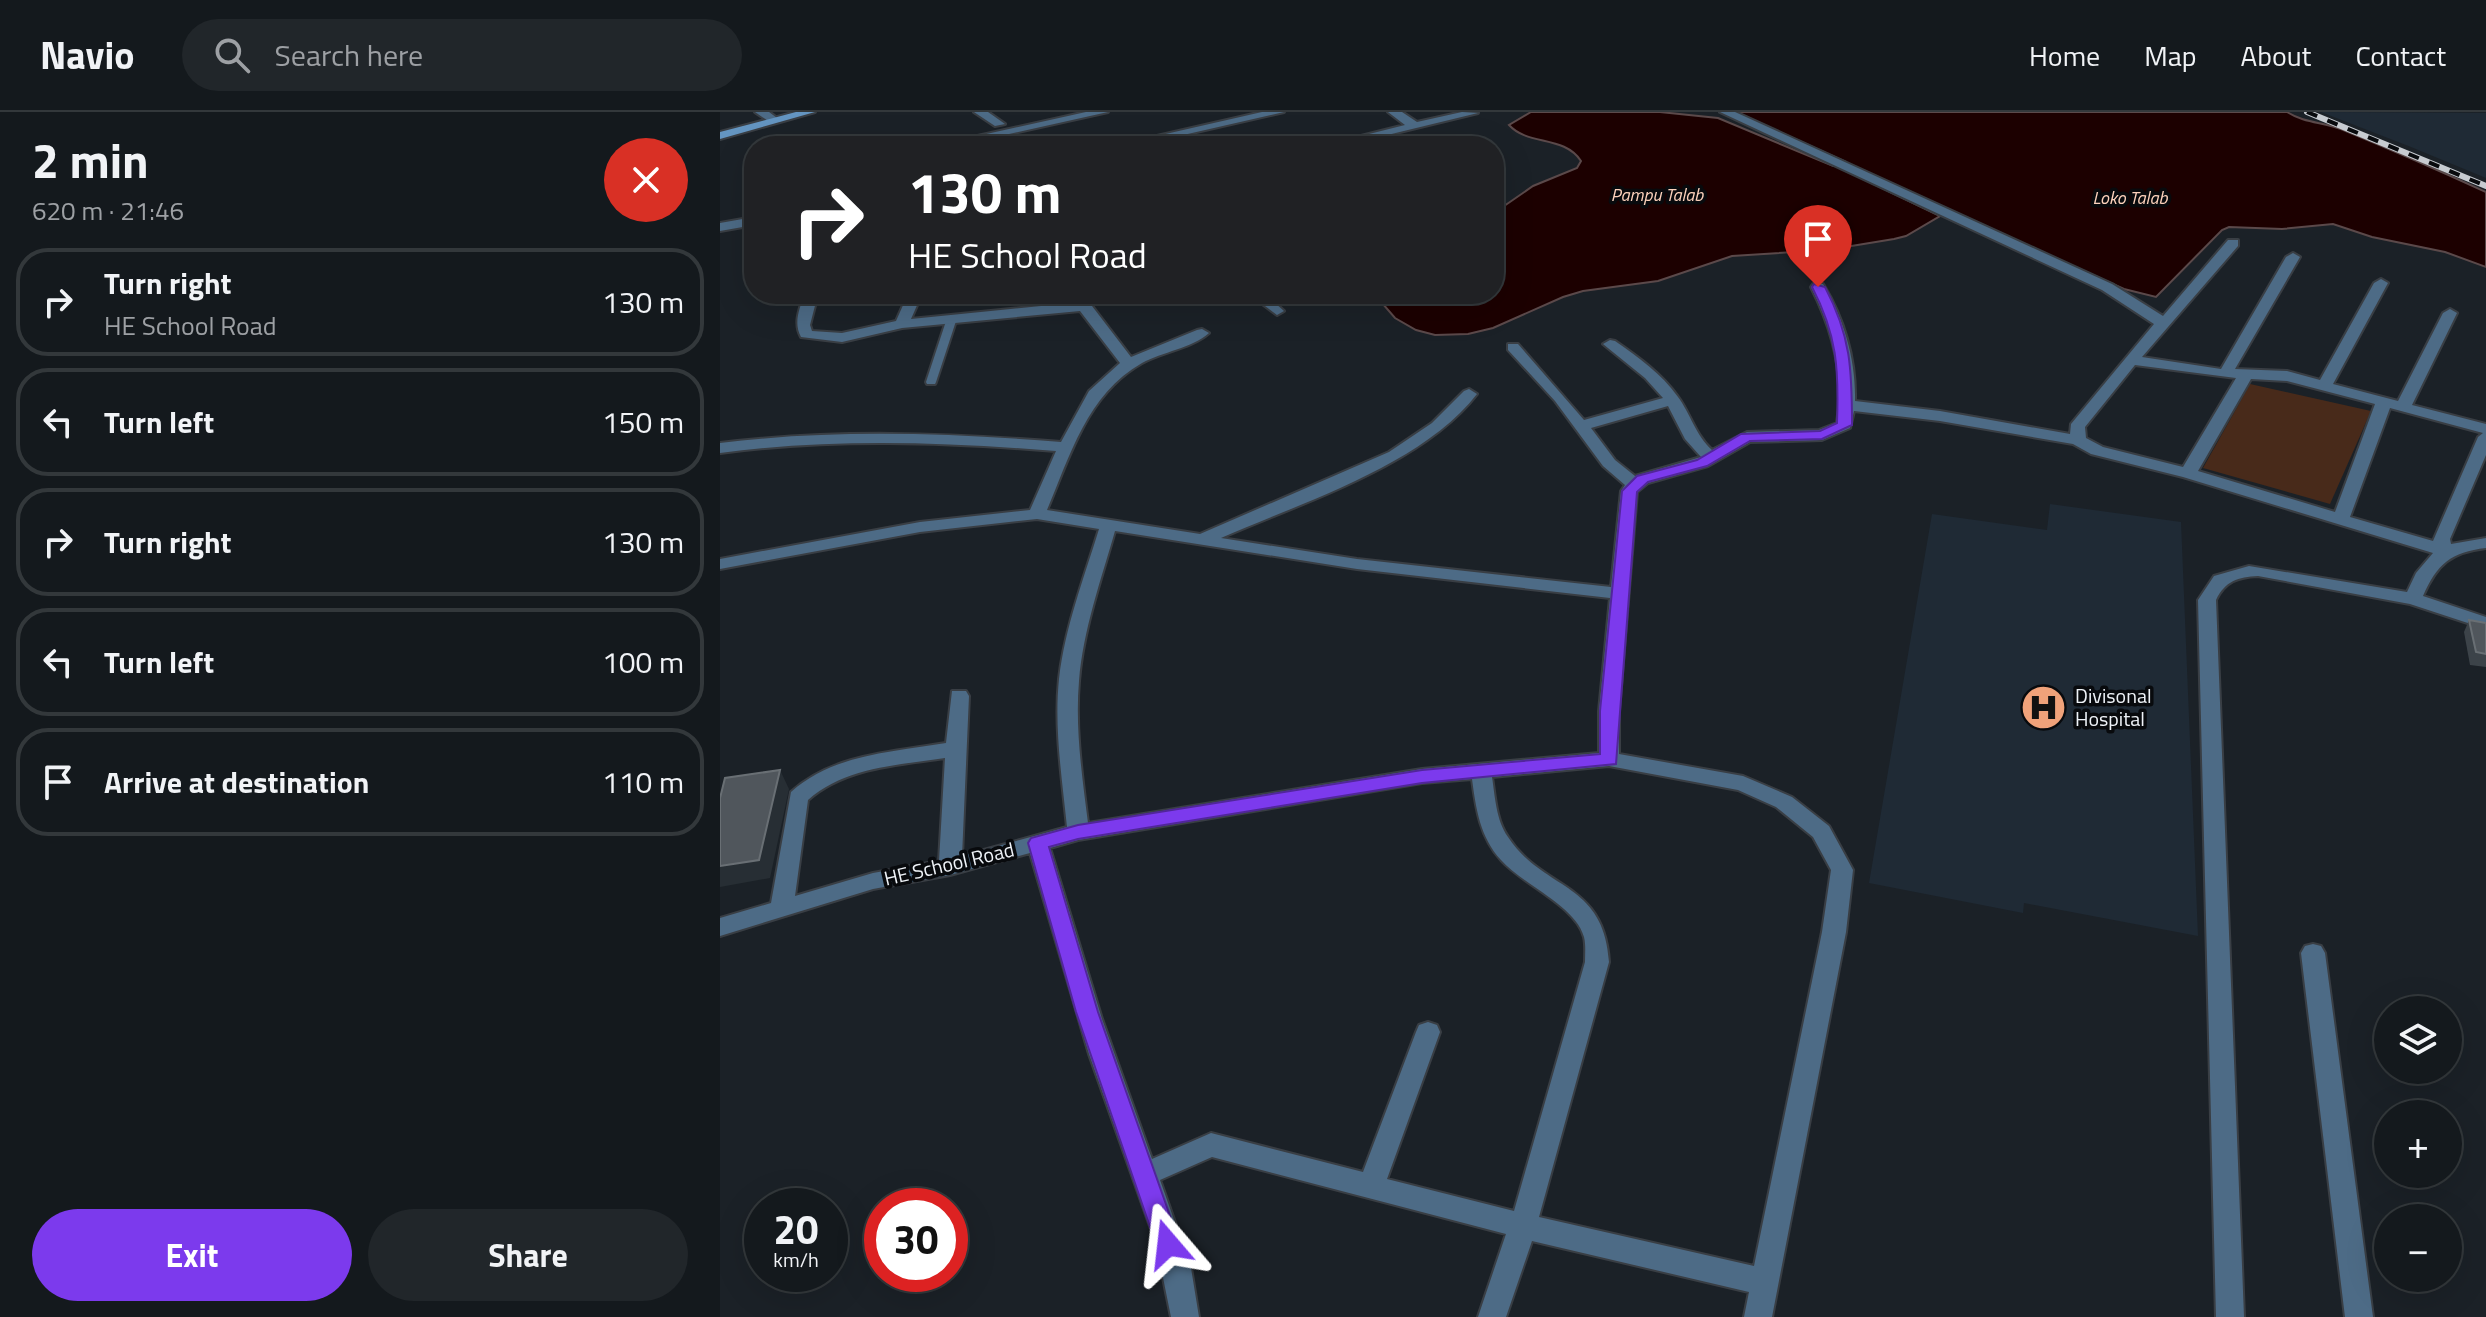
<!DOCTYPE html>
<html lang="en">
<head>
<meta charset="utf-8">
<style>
	:root { --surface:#14191d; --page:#21262a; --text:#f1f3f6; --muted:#9da0a4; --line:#33383b; --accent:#7c3aed }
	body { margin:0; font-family:"Titillium Web",sans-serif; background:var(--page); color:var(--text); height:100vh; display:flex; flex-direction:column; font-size:30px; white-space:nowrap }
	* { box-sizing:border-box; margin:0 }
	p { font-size:26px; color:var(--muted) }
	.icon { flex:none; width:44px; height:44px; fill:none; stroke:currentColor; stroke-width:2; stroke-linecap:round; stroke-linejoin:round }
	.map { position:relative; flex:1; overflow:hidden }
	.side { display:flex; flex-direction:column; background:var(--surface); width:720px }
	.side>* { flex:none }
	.top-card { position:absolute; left:24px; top:24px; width:760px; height:168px; border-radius:32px; box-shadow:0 8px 32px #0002,0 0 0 2px var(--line); background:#202124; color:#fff; overflow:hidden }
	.controls { position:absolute; left:1654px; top:884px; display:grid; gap:16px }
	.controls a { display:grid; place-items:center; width:88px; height:88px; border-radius:50%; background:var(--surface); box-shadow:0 8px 32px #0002,0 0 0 2px var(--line); font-size:40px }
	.speed { position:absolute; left:24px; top:1076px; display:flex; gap:16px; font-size:40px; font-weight:700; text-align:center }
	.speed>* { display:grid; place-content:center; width:104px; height:104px; border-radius:50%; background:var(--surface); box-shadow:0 8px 32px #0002,0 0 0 2px var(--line); line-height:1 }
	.speed small { font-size:20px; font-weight:400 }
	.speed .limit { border:12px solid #d22; background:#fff; color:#111 }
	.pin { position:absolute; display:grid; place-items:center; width:68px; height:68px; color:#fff; margin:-82px -34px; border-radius:50% 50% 50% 0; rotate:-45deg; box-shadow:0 0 8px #0007 }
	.pin .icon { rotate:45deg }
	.me { position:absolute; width:88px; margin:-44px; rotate:343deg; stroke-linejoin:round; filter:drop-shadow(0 0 6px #0008) }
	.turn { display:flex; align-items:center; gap:28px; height:168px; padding:0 32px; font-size:36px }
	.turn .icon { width:104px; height:104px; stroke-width:2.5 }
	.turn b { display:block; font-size:56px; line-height:68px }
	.round { display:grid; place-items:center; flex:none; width:84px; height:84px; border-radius:42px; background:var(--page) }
	.overview { display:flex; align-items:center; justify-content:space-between; height:136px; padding:0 32px }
	h1 { font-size:48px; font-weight:700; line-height:60px }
	.cta { display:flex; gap:16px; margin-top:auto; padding:16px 32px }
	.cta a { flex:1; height:92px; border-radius:48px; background:var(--accent); color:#fff; font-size:32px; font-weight:700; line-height:92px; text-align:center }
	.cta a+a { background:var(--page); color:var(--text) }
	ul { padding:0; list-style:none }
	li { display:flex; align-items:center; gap:24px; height:108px; margin:0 16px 12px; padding:0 16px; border:4px solid var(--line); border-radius:32px }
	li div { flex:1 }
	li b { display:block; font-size:30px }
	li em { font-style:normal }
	header { display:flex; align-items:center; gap:48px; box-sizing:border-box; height:112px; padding:0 40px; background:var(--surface); border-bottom:2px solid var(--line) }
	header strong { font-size:38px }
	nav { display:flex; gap:44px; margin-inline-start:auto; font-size:28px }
	.search { width:560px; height:72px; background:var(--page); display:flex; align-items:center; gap:20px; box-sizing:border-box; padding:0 28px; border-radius:44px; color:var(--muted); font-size:30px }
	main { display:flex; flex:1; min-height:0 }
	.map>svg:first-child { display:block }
	.built { fill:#1f2a35 }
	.green { fill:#482a1a }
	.water { fill:#1c0000; stroke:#5b494a; stroke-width:2 }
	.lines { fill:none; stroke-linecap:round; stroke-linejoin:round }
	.service-casing { stroke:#393e44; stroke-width:4 }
	.minor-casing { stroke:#393e44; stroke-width:4 }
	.secondary-casing { stroke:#393e44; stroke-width:4 }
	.service { fill:#4d6b86; fill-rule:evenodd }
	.minor { fill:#4d6b86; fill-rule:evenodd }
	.secondary { fill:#6495c1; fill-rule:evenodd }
	.rail-casing { stroke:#c7cbd0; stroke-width:6 }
	.rail { stroke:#080a0d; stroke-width:4; stroke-dasharray:11; stroke-linecap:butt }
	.wall { fill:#3c4349 }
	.shaded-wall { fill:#272e34 }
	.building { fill:#50565c; stroke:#696f74; stroke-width:2 }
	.route { fill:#7c3aed; stroke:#51269a; stroke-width:2 }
	.labels { text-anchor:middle; stroke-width:7; stroke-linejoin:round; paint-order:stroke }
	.far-water-label { font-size:18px; font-style:italic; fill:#fdd2bc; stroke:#080a0d }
	.poi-label { font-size:20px; fill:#eff3f8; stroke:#080a0d; text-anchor:start }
	.street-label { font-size:20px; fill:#eff3f8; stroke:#080a0d }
</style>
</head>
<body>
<header>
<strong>Navio</strong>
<div class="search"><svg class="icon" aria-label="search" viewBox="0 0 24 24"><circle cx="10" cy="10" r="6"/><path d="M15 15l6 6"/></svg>Search here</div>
<nav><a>Home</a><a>Map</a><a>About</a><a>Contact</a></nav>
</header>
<main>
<section class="side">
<div class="overview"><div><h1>2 min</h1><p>620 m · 21:46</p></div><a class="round" style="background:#d93025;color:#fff"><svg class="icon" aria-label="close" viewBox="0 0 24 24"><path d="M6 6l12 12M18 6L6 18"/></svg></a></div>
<ul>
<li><svg class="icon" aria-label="right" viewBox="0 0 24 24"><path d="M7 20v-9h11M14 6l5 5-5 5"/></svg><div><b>Turn right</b><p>HE School Road</p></div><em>130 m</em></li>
<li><svg class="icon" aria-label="left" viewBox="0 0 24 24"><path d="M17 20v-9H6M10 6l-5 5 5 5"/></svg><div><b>Turn left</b></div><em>150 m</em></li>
<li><svg class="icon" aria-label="right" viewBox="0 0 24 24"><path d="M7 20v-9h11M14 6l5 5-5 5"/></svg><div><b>Turn right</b></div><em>130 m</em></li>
<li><svg class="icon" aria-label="left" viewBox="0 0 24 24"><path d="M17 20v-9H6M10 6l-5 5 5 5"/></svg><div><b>Turn left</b></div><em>100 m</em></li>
<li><svg class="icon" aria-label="arrive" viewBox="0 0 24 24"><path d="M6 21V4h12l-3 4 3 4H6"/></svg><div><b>Arrive at destination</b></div><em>110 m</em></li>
</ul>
<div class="cta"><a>Exit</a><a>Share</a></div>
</section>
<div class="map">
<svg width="1766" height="1205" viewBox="0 0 1766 1205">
	<rect width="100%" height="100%" fill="#1b2127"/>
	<path class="built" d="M1601 0 1766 1V66L1691 35Z
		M1330 392 1461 410 1478 824 1304 791 1303 801 1149 771 1212 402 1327 418Z"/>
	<path class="green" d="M1530 272 1651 299 1610 392 1483 356Z"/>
	<path class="water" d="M811 0H940L998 6 1113 54 1124 49 1015 0H1567C1584 11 1603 10 1621 17 1670 37 1718 58 1766 80V155L1725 140 1652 125 1613 112 1562 117 1509 115 1502 118 1436 185 1404 177 1149 62 1141 66 1220 104 1186 124 1174 127 1107 138 1012 144 938 169 863 179 843 185 773 216 748 222 715 223 696 218 675 206 662 191 659 182H774V101L813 74 857 56 861 49C844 23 808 34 789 13Z"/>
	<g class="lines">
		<defs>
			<path id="service" d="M232 203 237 206 216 270 215 272H207L206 270 227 206Z"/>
			<path id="minor" d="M35 0H49L61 9 51 11Z
				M254 0H268L285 12 275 14Z
				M366 0H388L235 34H212Z
				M542 0H564L415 34H393Z
				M668 0H682L697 10 742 0 758 1 622 34H601L685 13Z
				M1000 0H1015L1392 172 1443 204 1508 128H1518V134L1422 245 1501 257 1566 145 1573 141 1580 145 1515 257 1567 259 1600 268 1654 171 1661 167 1668 171 1613 272 1678 289 1723 201 1730 197 1737 201 1692 293 1766 312V343L1730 427 1731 432 1766 426V436C1731 440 1717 452 1703 484L1766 505V517L1690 492 1538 464C1518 465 1505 469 1496 488L1524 1205H1496L1478 488 1494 464 1529 454 1687 480 1696 461 1713 441 1463 365 1371 342 1353 332 1220 309 1134 299 1130 316 1102 328 1030 330 988 354 928 371 917 380 899 599V642L1023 664 1072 685 1109 714 1133 758 1126 820 1052 1205H1024L1029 1180 812 1129 786 1205H758L786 1122 492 1045 440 1068 471 1156 479 1205H451L436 1131 369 942 310 741 230 763 153 777 0 824V806L51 791 71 680C113 642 173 640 226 631L232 579H246L249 584 242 744 347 715C342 666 334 616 339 567 345 515 364 466 379 417L317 407 200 420 0 457V447L200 410 310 398 336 339C224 330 112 326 0 341V331C114 317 227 321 341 330L369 279 400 251 360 199 182 216 122 230 81 225C73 210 80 197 84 182H98L90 213 92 219 122 221 176 209 188 182H202L191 207 361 190 370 182H388L372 194 411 245 477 218 482 217 489 221C472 236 442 240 422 251 367 282 350 344 327 398L480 422 669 340 712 311 744 279 749 277 757 282C702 353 583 390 501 426L637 447 891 475 901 379 905 373 883 354 835 289 788 238V232H798L864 308 943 286 925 266 883 232 890 228 895 229C918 245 942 262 958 285 970 301 976 324 992 338L1027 320 1099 318 1117 311C1125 263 1113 218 1091 175L1093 172H1103C1124 207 1136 248 1135 289L1220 299 1350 322 1351 312 1434 212 1382 178ZM1415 253 1516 266 1463 355 1383 335 1366 326 1365 315ZM1531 267 1567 269 1655 292 1615 400 1478 359ZM948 294 965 327 981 345 915 364 895 348 871 316ZM1670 296 1763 321 1758 325 1713 429 1630 405ZM395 419 637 457 890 486 879 599V641L702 657 368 711C362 664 355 616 359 569 363 518 381 468 395 419ZM225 646 219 749 153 761 75 784 88 688C125 655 179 653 225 646ZM889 654 1018 678 1056 695 1093 725 1111 758 1102 820 1034 1154 819 1105 889 850C884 769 823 779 788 725 776 708 775 684 772 665ZM752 667C756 697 760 725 781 748 802 772 856 794 864 825 866 833 865 842 865 850L794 1099 667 1067 720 920 717 913 708 910 699 913 696 920 643 1060 491 1021 432 1047 382 907 330 736 358 728 702 671Z
				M34 105V113L0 119V111Z
				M529 182H545L564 199 557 203Z
				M1593 832 1601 834 1605 841 1653 1205H1625L1581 841 1585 834Z"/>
			<path id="secondary" d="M76 0H95L0 27V20Z"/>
		</defs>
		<use href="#service" class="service-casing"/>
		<use href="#minor" class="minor-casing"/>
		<use href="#secondary" class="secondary-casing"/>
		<use href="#service" class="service"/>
		<use href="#minor" class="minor"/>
		<use href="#secondary" class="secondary"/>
		<defs>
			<path id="rail" d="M1587 0 1766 74"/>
		</defs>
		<use href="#rail" class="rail-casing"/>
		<use href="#rail" class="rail"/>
	</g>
	<path class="wall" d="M1749 508 1766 511V555L1750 553 1744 520Z"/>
	<path class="shaded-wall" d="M60 658 69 677 50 766 0 775V754Z"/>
	<path class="building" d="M89 27 102 30 94 34H74Z
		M1749 508 1766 511V542L1756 540Z
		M60 658 39 748 0 754V686L5 666Z"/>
	<path class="route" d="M1094 172 1105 175C1131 224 1132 258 1132 313L1102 327 1030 329 987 354 928 370 917 380 896 652 702 671 358 727 329 735 378 900 460 1132 457 1141 448 1144 439 1141 356 900 308 731 311 726 358 713 702 658 880 642V599L902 379 917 364 977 348 1021 322 1100 319 1117 311C1119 257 1117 223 1092 175Z"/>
	<defs>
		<symbol id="hospital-disc" viewBox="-11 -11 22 22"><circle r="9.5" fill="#f0a27a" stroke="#080a0d"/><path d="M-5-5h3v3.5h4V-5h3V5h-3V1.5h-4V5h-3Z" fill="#111"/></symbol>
	</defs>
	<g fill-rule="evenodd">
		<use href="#hospital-disc" x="1298" y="570" width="51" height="51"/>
	</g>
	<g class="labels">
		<g class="far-water-label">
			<text x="937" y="89">Pampu Talab</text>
			<text x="1410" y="92">Loko Talab</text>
		</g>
		<g class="poi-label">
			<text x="1355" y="591">Divisonal<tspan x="1355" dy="23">Hospital</tspan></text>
		</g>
		<g class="street-label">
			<text transform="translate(229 752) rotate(-13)" y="7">HE School Road</text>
		</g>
	</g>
</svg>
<div class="controls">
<a><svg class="icon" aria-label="layers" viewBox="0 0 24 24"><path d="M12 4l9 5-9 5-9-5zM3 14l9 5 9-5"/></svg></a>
<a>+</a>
<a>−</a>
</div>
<div class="speed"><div>20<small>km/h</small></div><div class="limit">30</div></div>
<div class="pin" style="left:1098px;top:175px;background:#d93025"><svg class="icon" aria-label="arrive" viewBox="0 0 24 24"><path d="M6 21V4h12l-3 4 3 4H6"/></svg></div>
<svg class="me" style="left:448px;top:1132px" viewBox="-20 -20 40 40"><path d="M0-17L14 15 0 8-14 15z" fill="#7c3aed" stroke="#fff" stroke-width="4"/></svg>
<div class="top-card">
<div class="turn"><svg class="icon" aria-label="right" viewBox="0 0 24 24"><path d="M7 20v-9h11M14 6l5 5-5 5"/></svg><div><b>130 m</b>HE School Road</div></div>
</div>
</div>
</main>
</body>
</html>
